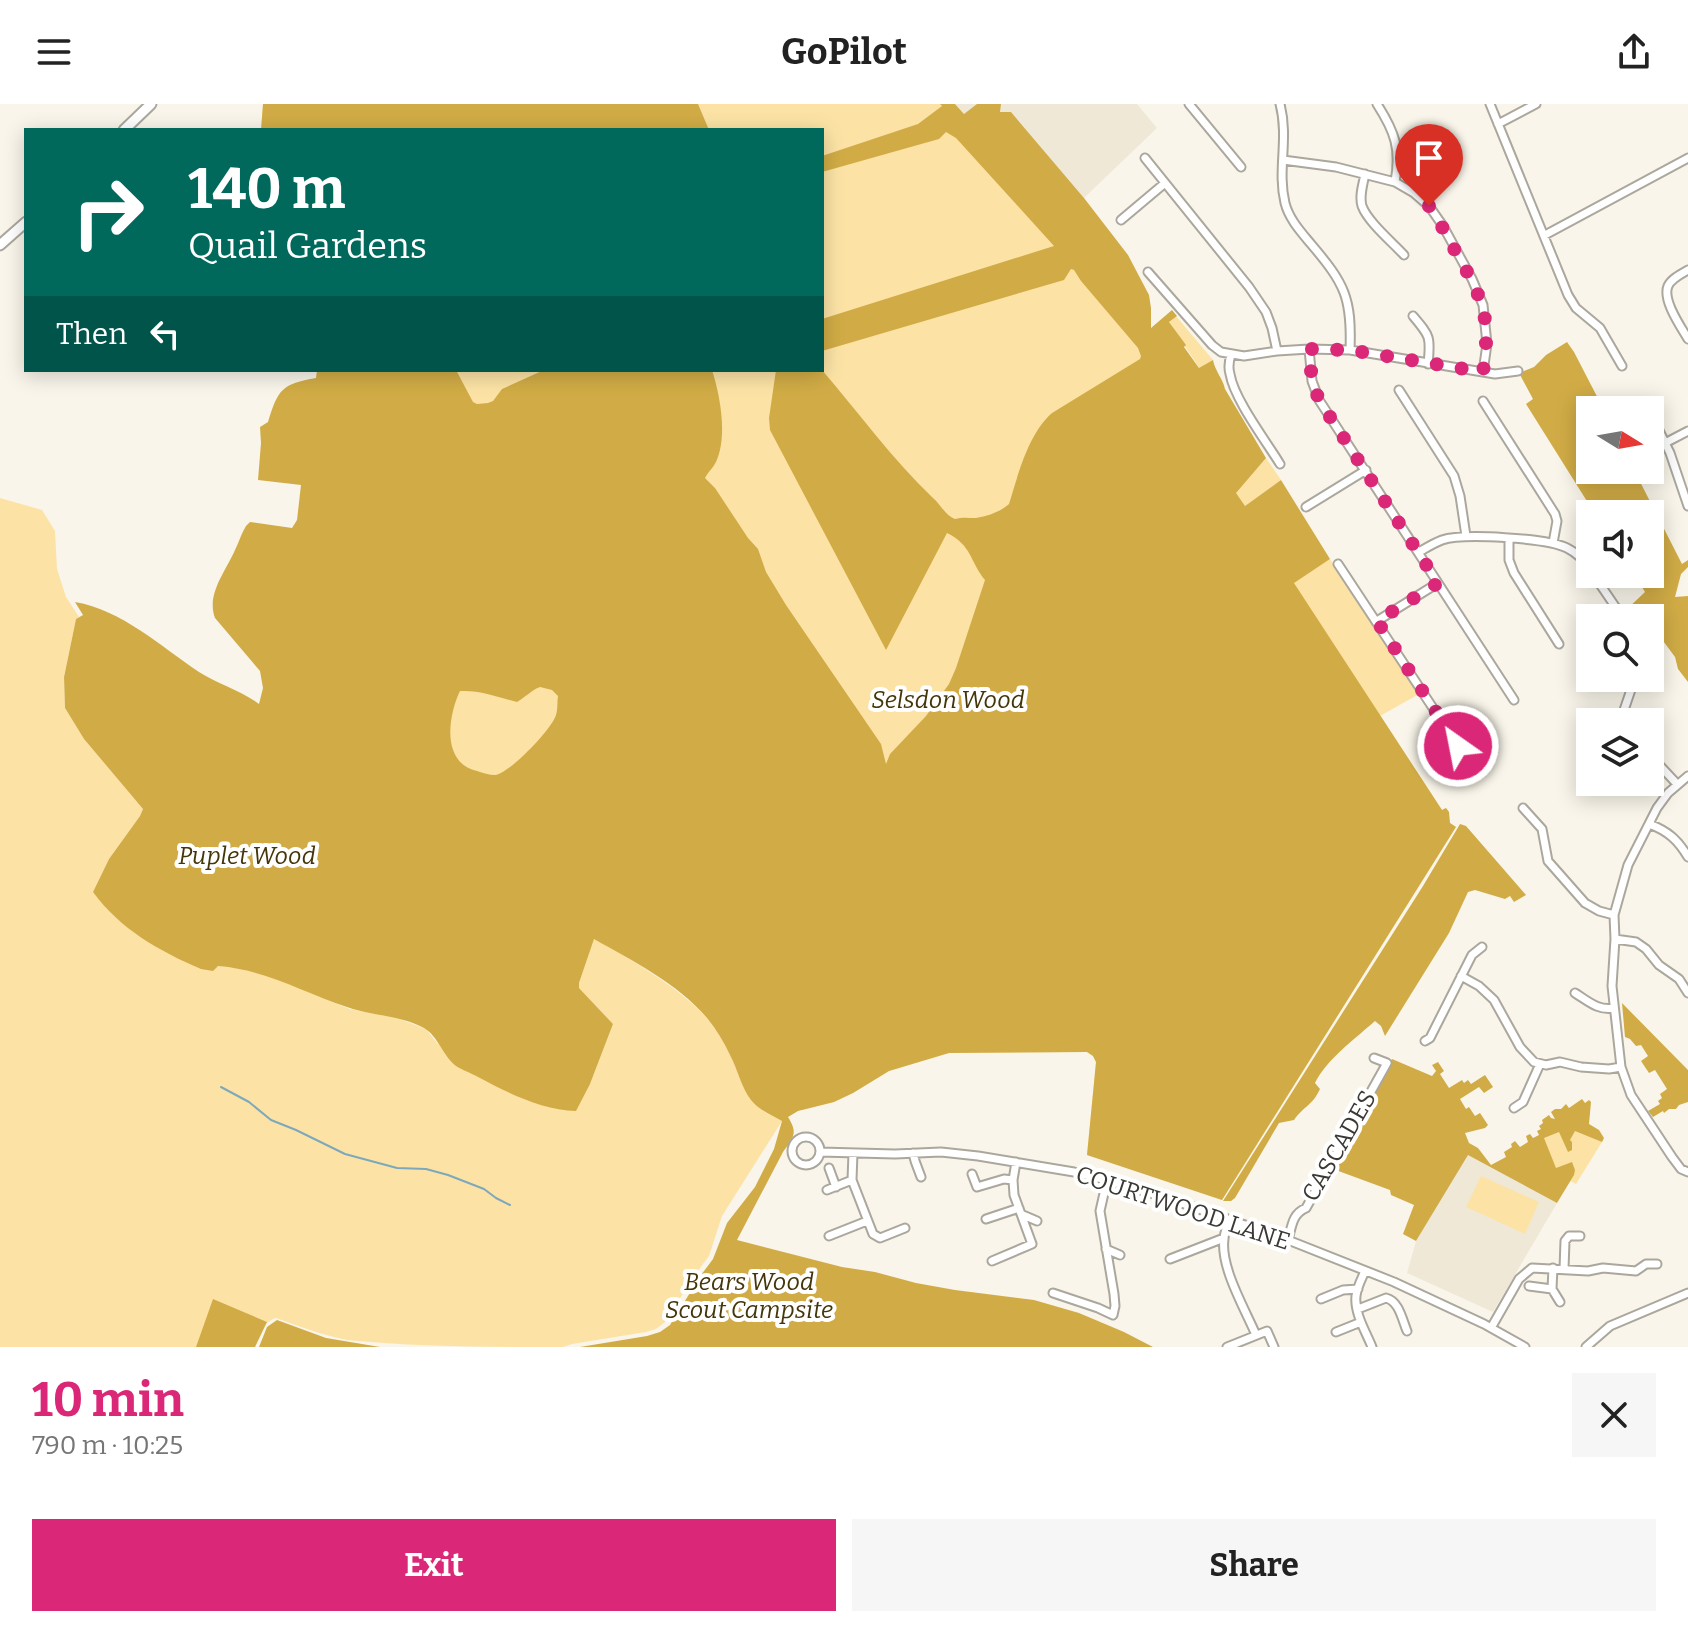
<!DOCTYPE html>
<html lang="en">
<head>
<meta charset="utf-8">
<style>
	:root { --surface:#fff; --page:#f6f6f6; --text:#222; --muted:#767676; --accent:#db2777 }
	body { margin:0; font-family:Bitter,serif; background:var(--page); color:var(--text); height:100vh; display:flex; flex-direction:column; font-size:30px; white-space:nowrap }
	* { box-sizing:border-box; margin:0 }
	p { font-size:26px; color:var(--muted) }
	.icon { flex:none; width:44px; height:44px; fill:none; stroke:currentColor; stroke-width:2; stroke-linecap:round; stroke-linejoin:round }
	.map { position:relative; height:1243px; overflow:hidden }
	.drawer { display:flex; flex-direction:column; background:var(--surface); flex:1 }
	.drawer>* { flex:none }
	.banner { position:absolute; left:24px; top:24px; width:800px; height:244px; border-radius:0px; box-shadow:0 4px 20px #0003; background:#00695c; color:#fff; overflow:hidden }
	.needle { width:52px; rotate:101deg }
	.fabs { position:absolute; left:1576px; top:292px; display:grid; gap:16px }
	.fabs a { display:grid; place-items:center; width:88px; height:88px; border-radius:0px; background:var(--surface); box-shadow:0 4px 20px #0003; font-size:40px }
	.pin { position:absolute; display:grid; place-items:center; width:68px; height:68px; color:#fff; margin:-82px -34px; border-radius:50% 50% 50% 0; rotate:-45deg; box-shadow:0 0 8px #0007 }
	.pin .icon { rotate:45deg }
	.me { position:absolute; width:88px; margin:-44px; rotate:327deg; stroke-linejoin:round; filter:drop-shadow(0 0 6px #0008) }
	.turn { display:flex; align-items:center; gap:28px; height:168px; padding:0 32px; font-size:36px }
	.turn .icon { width:104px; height:104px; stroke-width:2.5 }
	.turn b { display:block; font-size:56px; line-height:68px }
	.then { display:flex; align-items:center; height:76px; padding:0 32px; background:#0003; gap:16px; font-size:30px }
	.round { display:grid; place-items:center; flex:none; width:84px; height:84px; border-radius:0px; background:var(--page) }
	.head { display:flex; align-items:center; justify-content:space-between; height:136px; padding:0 32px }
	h1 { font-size:48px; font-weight:700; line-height:60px; color:var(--accent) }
	.button { display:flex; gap:16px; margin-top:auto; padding:16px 32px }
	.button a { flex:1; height:92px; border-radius:0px; background:var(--accent); color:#fff; font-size:32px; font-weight:700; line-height:92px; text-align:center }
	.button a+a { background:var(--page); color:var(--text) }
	header { display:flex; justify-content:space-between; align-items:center; height:104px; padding:0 32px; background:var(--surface); font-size:36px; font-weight:700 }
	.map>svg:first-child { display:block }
	.built { fill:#efe8d7 }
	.green { fill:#fce3a5 }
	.forest { fill:#d1ac46; fill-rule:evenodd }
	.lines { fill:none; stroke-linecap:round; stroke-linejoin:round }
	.stream { stroke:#7da8bc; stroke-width:2 }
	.minor-casing { stroke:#aba79d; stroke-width:11 }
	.tertiary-casing { stroke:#aba79d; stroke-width:13 }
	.minor { stroke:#fff; stroke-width:7 }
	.tertiary { stroke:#fff; stroke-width:9 }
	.route { stroke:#db2777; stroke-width:14; stroke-dasharray:0 25.2 }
	.labels { text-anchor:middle; stroke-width:8; stroke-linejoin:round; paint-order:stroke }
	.park-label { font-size:24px; font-style:italic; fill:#453609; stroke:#fff }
	.street-label { font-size:24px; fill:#3a3935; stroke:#fff }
</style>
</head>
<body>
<header><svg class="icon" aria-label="menu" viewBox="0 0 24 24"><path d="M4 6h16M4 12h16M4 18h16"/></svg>GoPilot<svg class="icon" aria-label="share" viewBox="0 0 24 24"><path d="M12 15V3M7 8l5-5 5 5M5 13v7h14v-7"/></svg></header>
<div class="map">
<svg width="1688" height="1243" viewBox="0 0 1688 1243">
	<rect width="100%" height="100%" fill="#f9f5ea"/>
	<path class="built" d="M955 0H1137L1157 24 1084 94 1011 8 964 10Z
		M1468 1050 1557 1099 1493 1208 1407 1169 1416 1137Z"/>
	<path class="green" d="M263 0H940L1106 193 1236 388 1266 354 1281 376 1245 402 1294 478 1330 455 1419 590 1380 612 1442 706 1446 704 1449 708V718L1456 723 1222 1096 1087 1051 1096 958 1093 952 1087 948 949 949 889 967 853 989 834 998 802 1006 760 949 435 701 317 308V266H822V26H261Z
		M1176 212 1213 256 1200 265 1169 218Z
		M0 394 42 406 55 427 57 465 66 493 79 513 76 515 64 572 65 604 84 635 143 705 140 712 109 755 93 788 218 862 243 865 272 873 350 905 397 914 426 925 437 939 590 980 613 920 579 884V879L594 834C632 857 673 879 704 911 715 923 725 938 731 952 740 971 744 992 761 1005 767 1010 775 1013 782 1017L722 1112 709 1152 694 1172 665 1218 656 1225 646 1228 572 1240 563 1243C491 1243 418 1243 347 1236 323 1231 300 1223 276 1214 262 1218 260 1231 255 1243H0Z
		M1552 1015 1602 1038 1576 1080 1529 1055Z
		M1481 1072 1539 1098 1525 1130 1466 1103Z"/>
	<path class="forest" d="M263 0H698L709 26H261Z
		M940 0H955L964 10 977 0H1001L1000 8H1011L1084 94 1128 151 1149 191 1151 204V224L1172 206 1177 212 1169 218 1186 241 1184 243 1199 264 1213 256C1215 267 1223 275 1225 285L1266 354 1236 389 1245 402 1281 376 1330 455 1294 479 1442 706 1446 704 1449 708 1450 719 1456 723 1222 1096 1087 1051 1096 958 1093 952 1087 948 949 949 889 967 853 989 834 998 798 1007 788 1013C798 1029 794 1033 783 1048L737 1136 842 1163 875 1168 916 1179 955 1186 1034 1196 1079 1209 1124 1228 1153 1243H580L647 1232 660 1228 670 1221 701 1171 713 1155 727 1119 755 1083 774 1045 782 1017C771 1011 759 1006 751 996 741 983 738 966 730 951 724 938 716 925 707 914 677 879 633 857 594 835L579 879V884L613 920 590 980 576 1007C542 1006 508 989 478 973 471 969 462 966 456 962 443 952 438 932 424 924 400 911 372 912 347 903 302 888 267 866 218 862L213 867 201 865C159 847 120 825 93 788L109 755 140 712 143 705 84 635 65 604 64 573 76 515 83 511 75 498C122 506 160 542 199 568 218 580 240 586 259 600L263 584 260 567 215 514C206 490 226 467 235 446 239 438 241 430 246 422L250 418 292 424 297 416 301 381 258 376 261 339 260 323 268 318C278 285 282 280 316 274L317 266H456L473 298 477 300 488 299 493 297 502 285 544 266H712C720 291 728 332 716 358 713 364 708 368 705 374L715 384 748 434 758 445 766 468 786 501 881 640 886 660 890 650 926 612 949 580 956 564 985 476C970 458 972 441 947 429L886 546 770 326 769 314 776 266H822C859 309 892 355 933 394 942 402 944 410 955 415 962 413 968 414 976 414 988 412 1000 408 1009 400 1018 371 1028 330 1052 309L1140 255 1141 252 1138 244 1081 177 1074 166 1071 165 1064 176 822 247V215L1054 142 956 34 946 28 939 35 822 68V52L918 20 942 2ZM540 583 552 586 558 592C557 598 558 605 556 611 552 625 510 669 495 671 489 671 483 669 477 667 441 659 448 612 460 587 481 586 497 593 517 598 526 593 530 587 540 583Z
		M1567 238 1574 248 1604 306H1590V366H1634L1682 460 1688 456V463L1681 470 1675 493 1688 492V578L1678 565 1675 553 1658 530 1650 527V514H1632L1626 506 1645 488 1634 470H1650V410H1595L1526 300 1533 295 1519 269 1534 263 1546 251Z
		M1460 720 1466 722 1526 791 1514 798 1510 792 1505 795 1475 786 1468 788 1449 829 1385 932 1381 922 1375 917C1356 934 1326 956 1315 979L1320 985C1312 1002 1305 1001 1294 1016L1279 1019 1235 1094 1231 1097H1223L1423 782Z
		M1622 899 1688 966V998L1679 1001 1676 1005H1669L1664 1009 1663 1007 1653 1013 1648 1007 1660 1000 1658 997 1662 994 1660 990 1667 985 1655 966 1649 969 1641 957 1648 952 1641 941 1636 942 1630 935 1625 933Z
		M1392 955 1432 972 1436 967 1432 961 1438 958 1444 967 1440 970 1449 984 1462 976 1464 979 1468 976 1471 980 1485 971 1493 983 1484 989 1479 983 1460 995 1466 1005 1469 1003 1475 1012 1480 1009 1488 1021 1485 1024 1465 1029 1469 1039 1478 1044 1491 1061 1506 1053 1504 1048 1512 1043 1511 1040 1515 1037 1520 1043 1528 1038 1526 1032 1530 1030 1533 1034 1539 1031 1537 1027 1541 1025 1539 1022 1543 1019 1542 1016 1549 1011 1551 1014 1555 1015 1551 1008 1555 1005H1561L1566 1000 1569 1004 1582 995 1585 999 1589 996 1591 998 1589 1020 1599 1026 1604 1034 1602 1038 1575 1027 1570 1036 1572 1038V1046L1568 1048 1559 1028 1544 1034 1556 1064 1572 1058 1575 1066 1574 1071 1557 1099 1468 1051 1416 1137 1403 1130 1414 1101 1391 1091 1390 1086 1333 1065Z
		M213 1195 267 1218 255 1243H196Z
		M277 1216 326 1234 380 1243H259L267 1223Z"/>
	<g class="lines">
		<path class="stream" d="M221 983 249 998 271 1016 296 1026 345 1050 397 1064 426 1065 448 1071 484 1085 496 1094 510 1101"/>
		<defs>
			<path id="minor" d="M1189 0 1241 63
				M1280 0C1289 35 1277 66 1285 99 1289 115 1301 128 1311 140 1345 180 1352 194 1350 246
				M1377 0C1395 28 1401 45 1395 78
				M1490 0 1568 191 1576 204 1600 224 1622 262
				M1498 20 1536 0
				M1145 54 1249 183 1266 208 1272 224 1277 247
				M1283 56 1336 63 1395 78 1414 89 1429 102 1443 122 1472 175 1483 201 1487 240 1483 268
				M1365 70C1363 80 1359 92 1362 102 1368 118 1392 138 1404 151
				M1121 116 1165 79
				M1545 131 1688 54
				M1688 166C1681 170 1671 175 1668 182 1662 196 1681 223 1688 235
				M1148 168 1212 241 1221 248 1244 252 1277 247 1309 245 1350 246 1495 270 1518 267
				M1413 212C1430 232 1431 233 1428 260
				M1309 245 1312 277 1319 296 1514 596
				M1231 251C1229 257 1228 263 1230 270 1234 295 1266 337 1280 360
				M1399 286 1454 372 1460 392 1466 432
				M1483 297 1555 410 1557 417 1553 439
				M1650 308 1670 349 1688 402
				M1665 339 1688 327
				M1306 403 1366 366
				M1509 435V456L1514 469 1559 540
				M1419 448C1426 444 1434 439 1442 436 1463 429 1547 434 1567 444 1577 449 1584 456 1590 465
				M1338 460 1458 642
				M1593 470 1623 514
				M1377 517 1438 479
				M1624 618 1623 609 1635 574
				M1650 651 1677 680
				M1688 672 1668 689 1657 704 1628 761 1614 811 1615 835 1612 882 1621 963 1631 991 1672 1053 1681 1065 1688 1068
				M1523 704 1542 725 1548 757 1585 799 1599 807 1614 811
				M1649 720C1668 727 1678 736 1688 753
				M1615 835 1636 838 1646 845 1659 861 1679 875 1688 889
				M1461 872 1479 882 1494 896 1520 943 1534 958 1546 961 1560 958 1581 963 1609 965 1621 963
				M1575 889C1588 897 1598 907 1614 904
				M1425 937 1430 934 1472 851 1482 843
				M1514 1004 1523 998 1540 960
				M792 1047a14 14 0 1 1 28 0a14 14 0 1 1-28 0Z
				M820 1048 895 1050 941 1048 978 1052 1074 1068 1107 1076 1170 1095 1288 1136 1394 1178 1484 1220 1525 1243
				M853 1049 852 1076 873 1130 880 1134 905 1124
				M913 1049 915 1057 921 1073
				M829 1064 836 1083
				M972 1070 977 1083 1004 1075 1013 1076
				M827 1086 852 1076
				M1023 1111 1037 1117
				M986 1115 1019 1104
				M1229 1117C1227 1123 1224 1129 1224 1135 1220 1163 1245 1205 1256 1231
				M829 1132 867 1117
				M1288 1136C1292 1122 1292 1110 1306 1104L1387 959 1374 954
				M1106 1145 1120 1151
				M1170 1155 1224 1134
				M992 1157 1032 1140 1014 1091 1013 1076 1016 1058
				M1553 1164 1552 1185 1560 1198
				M1564 1165 1565 1137 1569 1132H1580
				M1365 1167C1362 1174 1357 1183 1356 1192 1354 1209 1366 1228 1372 1243
				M1529 1182 1552 1185
				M1053 1189 1098 1204 1113 1211 1115 1202 1114 1190 1100 1107 1107 1076
				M1321 1195 1343 1186 1358 1185
				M1358 1205 1386 1194C1399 1197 1402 1215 1407 1227
				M1491 1224 1519 1175 1532 1164 1588 1167 1603 1164 1636 1167 1646 1160H1657
				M1336 1228 1361 1218
				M1227 1243 1267 1227 1274 1243
				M1586 1243 1610 1222 1688 1189"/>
			<path id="tertiary" d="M124 26 151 0
				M0 141 26 118"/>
		</defs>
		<use href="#minor" class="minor-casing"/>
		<use href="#tertiary" class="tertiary-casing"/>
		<use href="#minor" class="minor"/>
		<use href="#tertiary" class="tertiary"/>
	</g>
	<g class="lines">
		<path class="route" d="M1429 102C1441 119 1447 133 1457 150 1484 197 1491 214 1483 268L1350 246 1309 245 1312 277 1319 296 1438 479 1377 517 1458 642"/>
	</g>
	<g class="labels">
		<g class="park-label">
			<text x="948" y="604">Selsdon Wood</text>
			<text x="247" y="760">Puplet Wood</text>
			<text x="749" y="1186">Bears Wood<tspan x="749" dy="28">Scout Campsite</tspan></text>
		</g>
		<g class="street-label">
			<text transform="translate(1339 1042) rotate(-60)" y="8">CASCADES</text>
			<text transform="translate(1183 1104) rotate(18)" y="8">COURTWOOD LANE</text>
		</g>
	</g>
</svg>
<div class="fabs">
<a><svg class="needle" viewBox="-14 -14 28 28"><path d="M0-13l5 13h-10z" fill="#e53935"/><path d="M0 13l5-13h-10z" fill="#767676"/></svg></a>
<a><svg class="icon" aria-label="sound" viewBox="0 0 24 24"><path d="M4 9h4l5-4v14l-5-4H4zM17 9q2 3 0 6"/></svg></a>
<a><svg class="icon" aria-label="search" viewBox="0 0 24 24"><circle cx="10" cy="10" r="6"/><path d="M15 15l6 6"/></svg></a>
<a><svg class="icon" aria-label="layers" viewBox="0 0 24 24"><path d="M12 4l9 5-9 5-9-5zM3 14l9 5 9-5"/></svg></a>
</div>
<div class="pin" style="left:1429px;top:102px;background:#d93025"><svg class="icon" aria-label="arrive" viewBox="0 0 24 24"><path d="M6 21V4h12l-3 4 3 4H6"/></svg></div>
<svg class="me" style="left:1458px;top:642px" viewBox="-20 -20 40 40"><circle r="17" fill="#db2777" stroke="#fff" stroke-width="3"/><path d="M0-11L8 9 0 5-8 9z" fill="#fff"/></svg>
<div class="banner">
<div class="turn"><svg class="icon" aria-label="right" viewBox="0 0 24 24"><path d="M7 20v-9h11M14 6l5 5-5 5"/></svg><div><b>140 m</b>Quail Gardens</div></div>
<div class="then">Then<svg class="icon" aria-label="left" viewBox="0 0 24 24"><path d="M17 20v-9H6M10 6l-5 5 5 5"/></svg></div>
</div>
</div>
<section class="drawer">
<div class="head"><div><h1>10 min</h1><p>790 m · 10:25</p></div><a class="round"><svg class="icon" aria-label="close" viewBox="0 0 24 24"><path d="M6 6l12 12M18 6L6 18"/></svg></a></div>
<div class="button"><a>Exit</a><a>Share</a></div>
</section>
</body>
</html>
